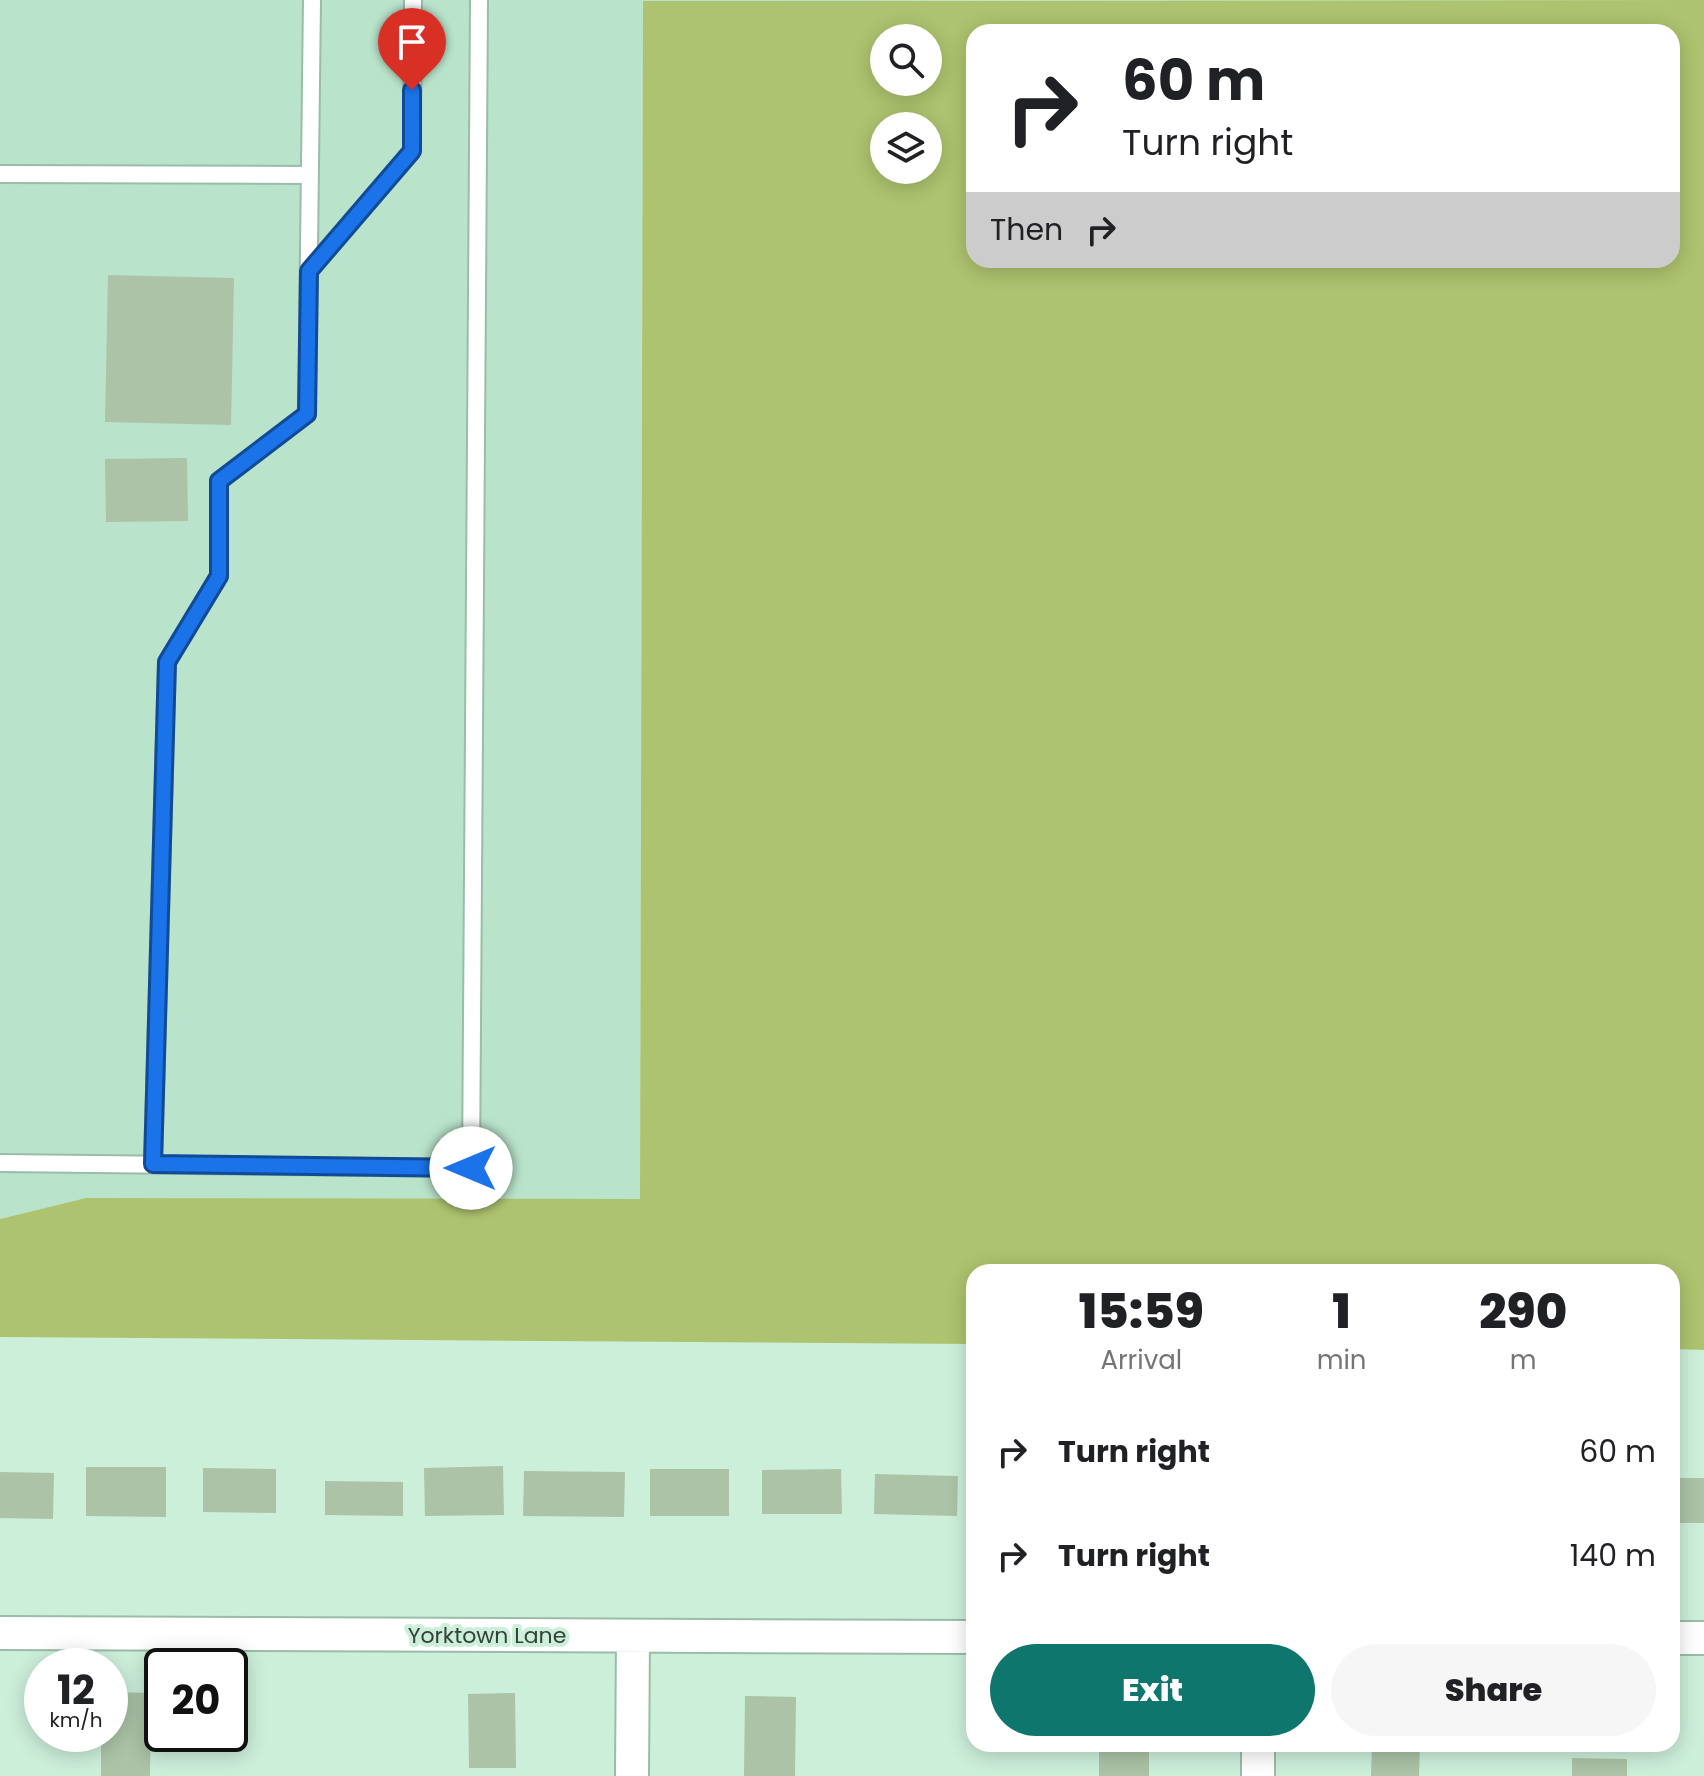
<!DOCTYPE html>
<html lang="en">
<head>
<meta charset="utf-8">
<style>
	:root { --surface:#fff; --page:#f6f6f6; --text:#202124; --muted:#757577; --accent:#0f766e }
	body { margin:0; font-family:Poppins,sans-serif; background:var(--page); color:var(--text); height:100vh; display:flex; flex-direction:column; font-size:30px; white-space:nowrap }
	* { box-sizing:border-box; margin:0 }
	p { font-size:26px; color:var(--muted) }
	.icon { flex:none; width:44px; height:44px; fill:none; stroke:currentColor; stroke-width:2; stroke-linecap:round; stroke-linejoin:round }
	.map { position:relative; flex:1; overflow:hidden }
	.panel { position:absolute; left:966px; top:1264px; width:714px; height:488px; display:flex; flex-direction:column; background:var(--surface); border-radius:24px; box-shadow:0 4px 20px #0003 }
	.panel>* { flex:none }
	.guide { position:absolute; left:966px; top:24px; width:714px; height:244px; border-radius:24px; box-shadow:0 4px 20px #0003; background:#fff; color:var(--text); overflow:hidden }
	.tools { position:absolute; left:870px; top:24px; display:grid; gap:16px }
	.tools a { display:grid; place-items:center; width:72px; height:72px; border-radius:50%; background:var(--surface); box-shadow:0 4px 20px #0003; font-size:40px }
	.speed { position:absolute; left:24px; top:1648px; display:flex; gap:16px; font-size:40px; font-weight:700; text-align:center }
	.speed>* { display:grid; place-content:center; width:104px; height:104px; border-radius:50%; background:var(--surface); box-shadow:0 4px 20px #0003; line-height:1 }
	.speed small { font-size:20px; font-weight:400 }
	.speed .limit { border:4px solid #111; border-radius:12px; background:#fff; color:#111 }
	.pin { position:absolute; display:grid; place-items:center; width:68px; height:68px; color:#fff; margin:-82px -34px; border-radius:50% 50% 50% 0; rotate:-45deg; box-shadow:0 0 8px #0007 }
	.pin .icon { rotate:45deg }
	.me { position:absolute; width:88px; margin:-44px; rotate:270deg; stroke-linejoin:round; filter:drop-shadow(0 0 6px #0008) }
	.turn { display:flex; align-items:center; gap:28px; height:168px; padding:0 24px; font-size:36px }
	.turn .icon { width:104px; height:104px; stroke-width:2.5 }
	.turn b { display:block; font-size:56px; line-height:68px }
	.then { display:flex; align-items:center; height:76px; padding:0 24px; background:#0003; gap:16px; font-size:30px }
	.eta { display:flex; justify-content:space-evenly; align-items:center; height:136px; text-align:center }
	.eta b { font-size:48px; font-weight:800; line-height:56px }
	.action { display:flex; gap:16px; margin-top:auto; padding:16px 24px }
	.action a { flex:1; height:92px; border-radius:48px; background:var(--accent); color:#fff; font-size:32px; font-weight:800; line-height:92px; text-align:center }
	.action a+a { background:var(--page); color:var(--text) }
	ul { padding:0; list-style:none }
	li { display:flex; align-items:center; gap:24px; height:104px; padding:0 24px }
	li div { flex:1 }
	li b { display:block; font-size:30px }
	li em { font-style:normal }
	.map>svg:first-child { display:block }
	.built { fill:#b9e3cb }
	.green { fill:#aec36f; fill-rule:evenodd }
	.building { fill:#acc3a7 }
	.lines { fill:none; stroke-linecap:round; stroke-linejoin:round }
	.lane-casing { stroke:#9abca8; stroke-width:20 }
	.street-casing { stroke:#9abca8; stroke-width:36 }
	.lane { stroke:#fff; stroke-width:16 }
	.street { stroke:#fff; stroke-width:32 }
	.route-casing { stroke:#114b97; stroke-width:20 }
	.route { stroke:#1a73e8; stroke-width:14 }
	.labels { text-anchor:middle; stroke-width:8; stroke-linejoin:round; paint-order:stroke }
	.street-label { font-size:22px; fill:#334139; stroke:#ccefda }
</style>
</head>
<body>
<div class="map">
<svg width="1704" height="1776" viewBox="0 0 1704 1776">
	<rect width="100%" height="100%" fill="#ccefda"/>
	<path class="built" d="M0 0H1013L643 2 640 1200 86 1198 0 1219Z"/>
	<path class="green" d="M1704 0V1350L1672 1349V1272H974V1344L0 1337V1219L86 1198 640 1199 643 1ZM1672 32V260H974V32ZM884 38H928V82H884ZM884 126H928V170H884Z"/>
	<path class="building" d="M108 275 234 278 231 425 105 422Z
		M187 458 188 521 106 522 105 459Z
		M503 1466 504 1515 425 1516 424 1468Z
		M86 1467H166V1517L86 1516Z
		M203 1468 276 1469V1513L203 1512Z
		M650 1469H729V1516H650Z
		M841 1469 842 1514H762V1470Z
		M524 1471 625 1472 624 1517 523 1516Z
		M0 1472 54 1473 53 1519 0 1518Z
		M875 1474 958 1476 957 1516 874 1514Z
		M1672 1478H1704V1523H1672Z
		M325 1481 403 1482V1516L325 1515Z
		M110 1692 151 1693 150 1776H101V1734H110Z
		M515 1693 516 1768H469L468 1694Z
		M745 1696 796 1697 795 1776H744Z
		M1099 1744H1149V1776H1099Z
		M1372 1744H1420L1419 1776H1371Z
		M1572 1758 1627 1759V1776H1572Z"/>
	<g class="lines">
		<defs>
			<path id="lane" d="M0 174 310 175
				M309 271 412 151 413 0
				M0 1163 471 1168 479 0
				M153 1164 167 662 219 576V481L307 414 312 0"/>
			<path id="street" d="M0 1633 974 1637
				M1672 1638H1704
				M632 1776 633 1636
				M1258 1776V1744"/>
		</defs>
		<use href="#lane" class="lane-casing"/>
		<use href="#street" class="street-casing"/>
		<use href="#lane" class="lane"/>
		<use href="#street" class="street"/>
	</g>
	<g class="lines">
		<defs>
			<path id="route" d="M412 90V151L309 271 307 414 219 481V576L167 662 153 1164 471 1168"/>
		</defs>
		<use href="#route" class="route-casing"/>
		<use href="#route" class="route"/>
	</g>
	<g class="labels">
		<g class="street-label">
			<text x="487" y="1643">Yorktown Lane</text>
		</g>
	</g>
</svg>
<div class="tools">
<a><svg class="icon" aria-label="search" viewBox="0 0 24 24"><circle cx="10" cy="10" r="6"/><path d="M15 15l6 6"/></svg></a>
<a><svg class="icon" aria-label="layers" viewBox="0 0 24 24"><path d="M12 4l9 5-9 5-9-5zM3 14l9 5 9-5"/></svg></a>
</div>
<div class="speed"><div>12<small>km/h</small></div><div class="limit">20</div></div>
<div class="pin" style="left:412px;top:90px;background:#d93025"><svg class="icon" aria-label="arrive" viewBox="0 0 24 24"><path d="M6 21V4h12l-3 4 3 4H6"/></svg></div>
<svg class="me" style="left:471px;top:1168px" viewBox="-20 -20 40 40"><circle r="19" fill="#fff"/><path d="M0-13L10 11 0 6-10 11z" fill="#1a73e8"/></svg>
<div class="guide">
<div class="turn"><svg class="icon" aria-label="right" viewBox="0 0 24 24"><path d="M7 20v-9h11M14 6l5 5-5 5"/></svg><div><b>60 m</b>Turn right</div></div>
<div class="then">Then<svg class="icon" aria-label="right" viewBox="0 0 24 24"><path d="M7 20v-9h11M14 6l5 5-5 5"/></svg></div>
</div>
<section class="panel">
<div class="eta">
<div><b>15:59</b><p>Arrival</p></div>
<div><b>1</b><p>min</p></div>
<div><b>290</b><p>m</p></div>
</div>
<ul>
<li><svg class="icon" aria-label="right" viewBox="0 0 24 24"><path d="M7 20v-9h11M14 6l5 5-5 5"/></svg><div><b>Turn right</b></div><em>60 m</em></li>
<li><svg class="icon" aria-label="right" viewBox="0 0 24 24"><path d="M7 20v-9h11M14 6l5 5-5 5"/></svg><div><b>Turn right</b></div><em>140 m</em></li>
</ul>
<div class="action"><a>Exit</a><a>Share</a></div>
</section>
</div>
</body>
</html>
